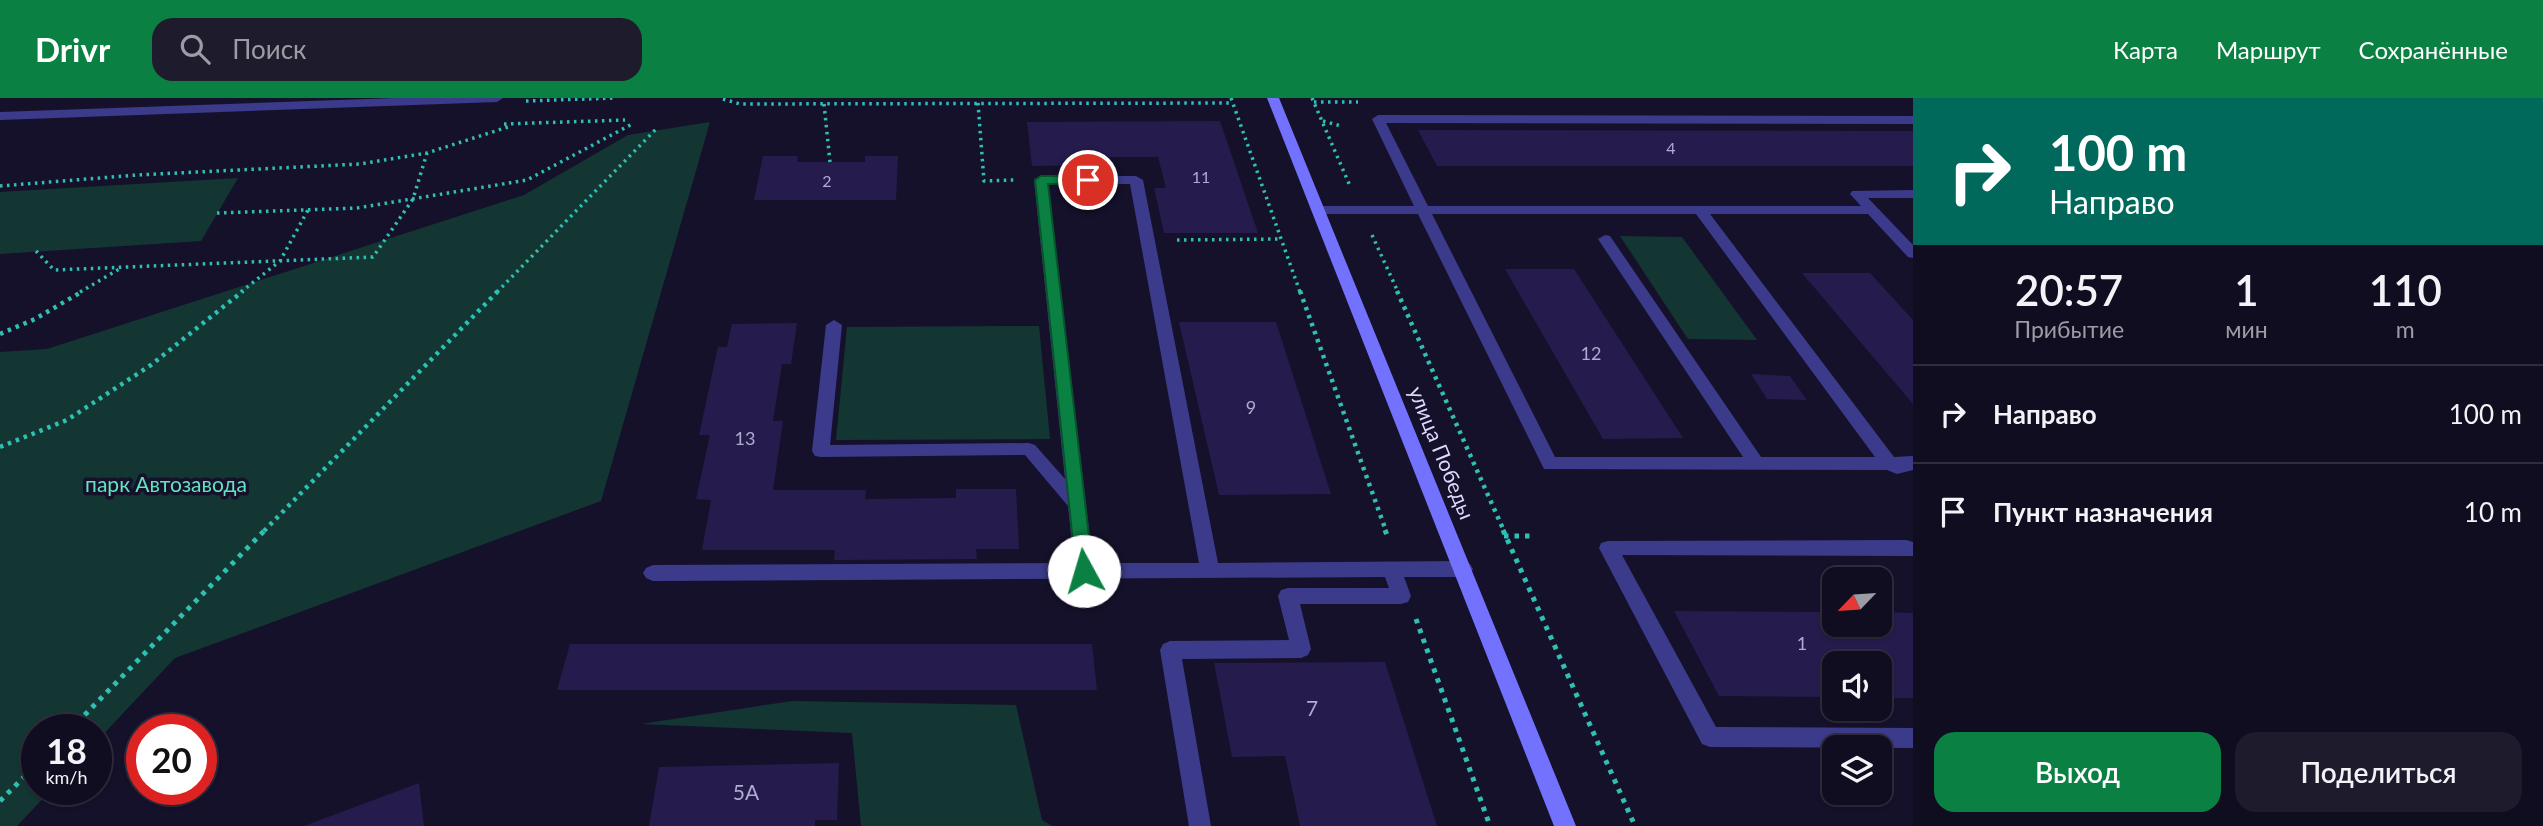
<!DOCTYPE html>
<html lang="ru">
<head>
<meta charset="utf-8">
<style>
	:root { --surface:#100d20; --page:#1e1b2d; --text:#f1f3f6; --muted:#9c9ca5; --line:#302d3e; --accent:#0b8043 }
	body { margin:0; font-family:Lato,sans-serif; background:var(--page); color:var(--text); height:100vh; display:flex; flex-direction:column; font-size:26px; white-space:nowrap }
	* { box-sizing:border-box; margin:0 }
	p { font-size:23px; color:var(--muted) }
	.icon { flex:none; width:38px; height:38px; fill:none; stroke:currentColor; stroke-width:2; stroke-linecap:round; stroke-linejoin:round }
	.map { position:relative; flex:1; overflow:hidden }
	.panel { display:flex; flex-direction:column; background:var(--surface); width:630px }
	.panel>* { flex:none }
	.banner { background:#00695c; color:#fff; overflow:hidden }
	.needle { width:46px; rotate:245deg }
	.buttons { position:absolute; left:1822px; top:469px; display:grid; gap:14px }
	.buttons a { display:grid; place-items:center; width:70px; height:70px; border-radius:14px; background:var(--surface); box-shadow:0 2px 5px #0004,0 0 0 2px var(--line); font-size:35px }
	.speed { position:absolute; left:21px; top:616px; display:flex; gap:14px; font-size:35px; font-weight:700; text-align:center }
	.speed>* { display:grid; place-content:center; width:91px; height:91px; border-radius:50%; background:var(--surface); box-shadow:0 2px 5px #0004,0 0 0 2px var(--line); line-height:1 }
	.speed small { font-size:18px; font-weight:400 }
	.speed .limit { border:10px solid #d22; background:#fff; color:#111 }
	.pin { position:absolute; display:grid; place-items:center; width:60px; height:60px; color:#fff; margin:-30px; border:4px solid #fff; border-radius:50%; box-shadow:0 2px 7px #0007 }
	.me { position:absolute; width:77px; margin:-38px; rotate:354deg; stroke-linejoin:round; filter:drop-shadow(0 0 5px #0008) }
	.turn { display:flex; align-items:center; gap:24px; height:147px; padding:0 21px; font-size:32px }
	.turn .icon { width:91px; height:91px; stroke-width:2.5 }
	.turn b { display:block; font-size:49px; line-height:60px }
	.eta { display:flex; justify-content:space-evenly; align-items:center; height:119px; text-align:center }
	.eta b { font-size:42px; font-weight:600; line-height:49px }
	.button { display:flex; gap:14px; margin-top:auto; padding:14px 21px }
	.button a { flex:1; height:80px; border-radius:21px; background:var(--accent); color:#fff; font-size:28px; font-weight:600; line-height:80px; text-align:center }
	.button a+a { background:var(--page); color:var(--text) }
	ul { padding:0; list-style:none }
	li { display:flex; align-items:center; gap:21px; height:98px; padding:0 21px; border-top:2px solid var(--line) }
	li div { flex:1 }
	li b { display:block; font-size:26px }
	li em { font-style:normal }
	header { display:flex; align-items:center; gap:42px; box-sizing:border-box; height:98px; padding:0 35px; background:var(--accent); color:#fff }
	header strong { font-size:33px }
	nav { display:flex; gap:38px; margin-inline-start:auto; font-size:24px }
	.search { width:490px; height:63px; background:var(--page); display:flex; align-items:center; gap:18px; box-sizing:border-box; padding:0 24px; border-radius:21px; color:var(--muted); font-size:26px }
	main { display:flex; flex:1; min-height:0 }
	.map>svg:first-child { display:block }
	.green { fill:#133633 }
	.building { fill:#251c4d }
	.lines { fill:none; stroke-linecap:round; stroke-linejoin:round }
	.path-far2 { stroke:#2fc0b3; stroke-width:3.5; stroke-dasharray:2.5 4.5; stroke-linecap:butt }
	.path-far1 { stroke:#2fc0b3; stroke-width:4.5; stroke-dasharray:3.5 5; stroke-linecap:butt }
	.path { stroke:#2fc0b3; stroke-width:5; stroke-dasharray:4.5 6; stroke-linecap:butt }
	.lane { fill:#3c3b8b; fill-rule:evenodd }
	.street { fill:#3c3b8b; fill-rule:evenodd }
	.secondary { fill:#7272ff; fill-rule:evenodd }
	.route { fill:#0b8043; stroke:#07532c; stroke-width:2 }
	.labels { text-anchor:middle; stroke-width:7; stroke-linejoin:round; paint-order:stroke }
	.far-number-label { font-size:16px; fill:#b0abd2 }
	.number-label { font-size:18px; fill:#b0abd2 }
	.street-label { font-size:21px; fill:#dedbff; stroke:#15112b }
	.park-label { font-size:21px; fill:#63e3bf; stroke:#15112b }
	.near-number-label { font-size:21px; fill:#b0abd2 }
</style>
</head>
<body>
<header>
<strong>Drivr</strong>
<div class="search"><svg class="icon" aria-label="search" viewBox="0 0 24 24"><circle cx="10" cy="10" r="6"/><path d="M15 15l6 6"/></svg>Поиск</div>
<nav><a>Карта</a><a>Маршрут</a><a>Сохранённые</a></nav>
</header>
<main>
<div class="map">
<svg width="1913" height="728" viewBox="0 0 1913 728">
	<rect width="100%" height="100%" fill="#15112b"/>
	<path class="green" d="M710 24 601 403 175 560 96 644V632H37V691H52L17 728H0V254L47 251 524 97 628 37Z
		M238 80 201 143 0 156V94Z
		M1620 138 1682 139 1757 242 1688 241Z
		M1039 228 1050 341 836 342 847 229Z
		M792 603 1016 607 1042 722 1052 728H861L852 635 641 626Z"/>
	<path class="building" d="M1220 23 1258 135H1164L1154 90H1166L1158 59H1096L1098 67 1032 68 1027 24Z
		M1418 32 1913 33V68H1437Z
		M763 58H798L797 64H865V58H898L896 102H754Z
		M1505 171H1574L1683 340 1603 341Z
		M1802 175H1870L1913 222V306Z
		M1179 224H1276L1331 396 1219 397Z
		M797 225 791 266H782L773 323H783L773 392H866L865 401 956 400V391H1016L1019 451H976L977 461 834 462 835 452H702L711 402 696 401 710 337H699L718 249H727L732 226Z
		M1751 276 1790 278 1807 302 1767 301Z
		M1674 513 1834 514V527H1880V514L1913 515V600H1880V565H1834V599L1719 598Z
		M570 546H1092L1097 592H557Z
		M1385 564 1437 728H1300L1285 658 1232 659 1214 565Z
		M839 665 837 722H815V728H649L659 669Z
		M419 685 424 728H304Z"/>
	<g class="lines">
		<path class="path-far2" d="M1231 0 1300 194
			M1312 0 1350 88
			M723 1 740 6 1233 5
			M526 3 616 0
			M1314 4H1358
			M978 5 984 83 1014 82
			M824 6 830 64
			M1323 23 1341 28
			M504 26 625 22
			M0 88 137 77 360 66 427 55 511 28
			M217 115 357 110 527 82 634 25
			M1372 137 1398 194
			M1177 142 1281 141
			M36 153 54 172 373 159 413 101 427 55
			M80 194 121 170
			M241 194 280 163 308 112
			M497 194 658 29"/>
		<path class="path-far1" d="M1300 193 1386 433
			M1397 193 1504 433
			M0 236 35 221 83 193
			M0 349 67 322 151 267 243 193
			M264 433 498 193"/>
		<path class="path" d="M1385 432 1388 440
			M1503 432 1635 728
			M1504 438H1531
			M1416 521 1490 728
			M70 632 265 432
			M0 703 37 666"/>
		<path class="lane" d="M1378 17 1913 18V26L1386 25 1428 108H1861L1850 96 1852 93 1913 92V100H1868L1913 147V160L1908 159 1868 116H1710L1894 359 1913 358V372L1897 376 1887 372 1544 371 1418 116H1318L1311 112 1318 108H1414L1372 21ZM1432 116H1696L1875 359H1761L1610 138 1605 137 1598 141 1743 359H1555Z
			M1041 78H1136L1143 82 1218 465 1463 463 1470 466 1473 471 1470 476 1463 479H1404L1411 498 1408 504 1401 506H1300L1311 551 1308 557 1301 560 1182 561 1211 728H1189L1160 552 1163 546 1170 543 1289 542 1278 498 1281 492 1288 490H1389L1385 479 653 483 646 480 643 475 646 470 653 467 1074 465 1068 408 1025 357 821 359 815 358 812 353 826 227 834 222 842 227 830 347 1029 345 1035 347 1065 381 1034 82ZM1048 86H1130L1199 465H1093Z
			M1906 442 1913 444V458L1622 457 1716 629 1913 630V650L1710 649 1702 646 1599 450 1601 445 1608 443Z"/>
		<path class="street" d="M396 0H503L497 4 0 22V14Z"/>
		<path class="secondary" d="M1267 0H1279L1576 728H1554Z"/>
	</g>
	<path class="route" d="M1088 78 1093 80V85L1048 86 1093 473 1090 478H1078L1076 473 1035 82 1041 78Z"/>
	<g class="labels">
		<g class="far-number-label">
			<text x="1671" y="56">4</text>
			<text x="1201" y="85">11</text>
			<text x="827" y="89">2</text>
		</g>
		<g class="number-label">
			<text x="1591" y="262">12</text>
			<text x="1251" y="316">9</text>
			<text x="745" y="347">13</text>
			<text x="1802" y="552">1</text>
		</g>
		<g class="street-label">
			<text transform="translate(1441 355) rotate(68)" y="7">улица Победы</text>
		</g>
		<g class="park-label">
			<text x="166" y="394">парк Автозавода</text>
		</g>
		<g class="near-number-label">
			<text x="1312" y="618">7</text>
			<text x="746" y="702">5А</text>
		</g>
	</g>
</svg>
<div class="buttons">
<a><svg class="needle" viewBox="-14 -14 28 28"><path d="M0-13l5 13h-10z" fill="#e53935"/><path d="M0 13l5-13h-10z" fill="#9c9ca5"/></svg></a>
<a><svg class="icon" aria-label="sound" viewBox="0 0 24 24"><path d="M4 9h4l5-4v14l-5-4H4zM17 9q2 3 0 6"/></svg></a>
<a><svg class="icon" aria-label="layers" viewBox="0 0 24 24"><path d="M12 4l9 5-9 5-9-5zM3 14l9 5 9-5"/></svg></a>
</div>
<div class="speed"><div>18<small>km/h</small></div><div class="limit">20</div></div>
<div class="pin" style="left:1088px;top:82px;background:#d93025"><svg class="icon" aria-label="arrive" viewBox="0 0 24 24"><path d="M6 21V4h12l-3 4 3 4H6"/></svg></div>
<svg class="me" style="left:1084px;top:473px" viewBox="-20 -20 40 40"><circle r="19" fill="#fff"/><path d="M0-13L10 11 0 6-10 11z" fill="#0b8043"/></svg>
</div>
<section class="panel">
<div class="banner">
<div class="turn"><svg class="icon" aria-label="right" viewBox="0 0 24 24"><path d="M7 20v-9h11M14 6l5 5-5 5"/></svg><div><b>100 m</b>Направо</div></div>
</div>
<div class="eta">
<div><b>20:57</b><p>Прибытие</p></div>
<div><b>1</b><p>мин</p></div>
<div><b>110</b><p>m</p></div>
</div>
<ul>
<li><svg class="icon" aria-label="right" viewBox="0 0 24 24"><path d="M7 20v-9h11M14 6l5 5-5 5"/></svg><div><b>Направо</b></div><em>100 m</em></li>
<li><svg class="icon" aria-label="arrive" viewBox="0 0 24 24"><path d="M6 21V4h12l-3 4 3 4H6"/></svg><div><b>Пункт назначения</b></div><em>10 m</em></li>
</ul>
<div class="button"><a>Выход</a><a>Поделиться</a></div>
</section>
</main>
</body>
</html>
